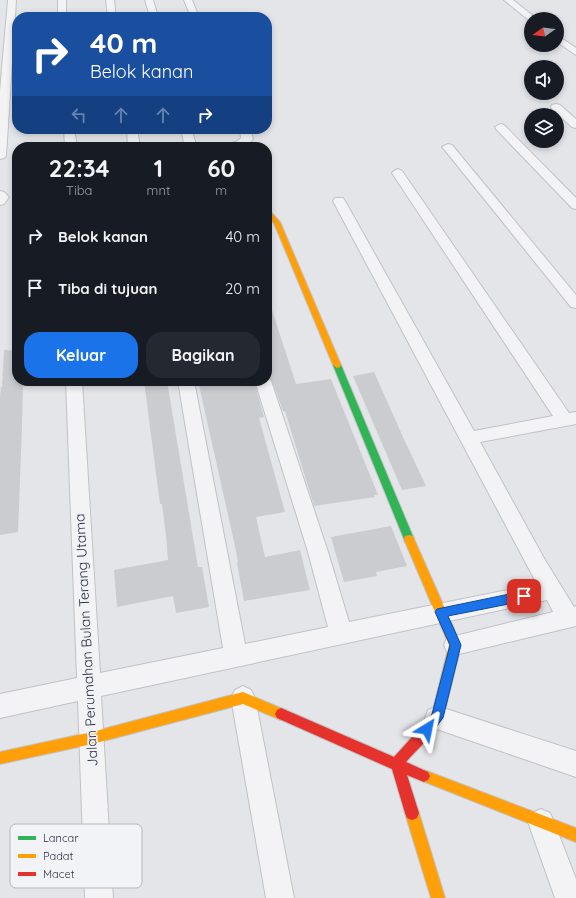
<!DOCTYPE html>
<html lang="id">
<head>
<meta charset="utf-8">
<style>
	:root { --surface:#171b24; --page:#242831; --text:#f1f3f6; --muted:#9ea1a6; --accent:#1a73e8 }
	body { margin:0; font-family:Quicksand,sans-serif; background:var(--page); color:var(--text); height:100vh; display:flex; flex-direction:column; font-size:15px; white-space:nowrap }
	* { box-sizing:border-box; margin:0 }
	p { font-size:13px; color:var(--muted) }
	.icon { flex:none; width:22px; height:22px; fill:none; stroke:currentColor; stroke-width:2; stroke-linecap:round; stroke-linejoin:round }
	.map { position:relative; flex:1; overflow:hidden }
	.sheet { position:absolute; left:12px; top:142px; width:260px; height:244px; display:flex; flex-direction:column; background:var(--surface); border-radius:16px; box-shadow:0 2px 6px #0003 }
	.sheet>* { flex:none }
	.guide { position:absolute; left:12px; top:12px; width:260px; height:122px; border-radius:16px; box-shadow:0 2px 6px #0003; background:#1a4fa0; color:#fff; overflow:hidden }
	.needle { width:26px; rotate:256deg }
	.fabs { position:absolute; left:524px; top:12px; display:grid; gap:8px }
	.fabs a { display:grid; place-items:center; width:40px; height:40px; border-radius:50%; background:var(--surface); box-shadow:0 2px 6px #0003; font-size:20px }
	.pin { position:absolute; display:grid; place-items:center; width:34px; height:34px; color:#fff; margin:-17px; border-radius:8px; box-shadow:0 2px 6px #0006 }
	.me { position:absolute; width:44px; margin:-22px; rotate:35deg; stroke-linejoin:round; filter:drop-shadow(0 0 3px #0008) }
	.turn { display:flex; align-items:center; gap:14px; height:84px; padding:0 12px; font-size:18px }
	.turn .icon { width:52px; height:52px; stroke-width:2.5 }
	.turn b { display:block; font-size:28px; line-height:34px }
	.lanes { display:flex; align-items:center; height:38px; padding:0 12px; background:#0003; justify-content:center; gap:20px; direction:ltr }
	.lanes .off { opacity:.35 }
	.eta { display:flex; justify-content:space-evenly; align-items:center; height:68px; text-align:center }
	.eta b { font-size:24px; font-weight:800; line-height:28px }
	.action { display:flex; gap:8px; margin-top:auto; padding:8px 12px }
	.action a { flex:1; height:46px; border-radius:16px; background:var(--accent); color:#fff; font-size:16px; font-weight:800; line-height:46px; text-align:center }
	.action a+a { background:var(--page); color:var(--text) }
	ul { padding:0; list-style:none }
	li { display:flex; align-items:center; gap:12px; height:52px; padding:0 12px }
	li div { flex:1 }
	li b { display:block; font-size:15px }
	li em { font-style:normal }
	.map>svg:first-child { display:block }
	.building { fill:#cbccd0 }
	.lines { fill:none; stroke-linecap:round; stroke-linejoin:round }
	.street-casing { stroke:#c0c2c4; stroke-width:2 }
	.fast-casing { stroke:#c0c2c4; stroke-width:2 }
	.slow-casing { stroke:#c0c2c4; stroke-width:2 }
	.jam-casing { stroke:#c0c2c4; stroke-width:2 }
	.street { fill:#f3f3f5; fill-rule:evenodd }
	.fast { fill:#30b455; fill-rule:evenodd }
	.slow { fill:#ff9f0a; fill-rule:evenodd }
	.jam { fill:#e5322d; fill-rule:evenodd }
	.route { fill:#1a73e8; stroke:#114b97 }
	.labels { text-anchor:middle; stroke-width:3.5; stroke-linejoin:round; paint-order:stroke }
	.near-street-label { font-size:14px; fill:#2c2f40; stroke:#f2f3f7 }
	.key { fill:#f2f3f7; stroke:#b7b8c0; stroke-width:1 }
	.key-label { font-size:11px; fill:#2c2f40 }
</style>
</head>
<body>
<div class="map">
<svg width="576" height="898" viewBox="0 0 576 898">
	<rect width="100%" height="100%" fill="#e3e5e8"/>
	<path class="building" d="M270 304 296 384 331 379 378 495H374L375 497 314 506 285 411H283L272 381 267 376V305Z
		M4 350 17 351V381H23L22 427 18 532 0 535V396L1 387H2Z
		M374 372 403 437 426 486 402 490 353 376Z
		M144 381H167L198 567H202L209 607 176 613 173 596 117 607 114 570 168 560 166 536 162 504H160Z
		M198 381H254L264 417 259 418 285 512 256 517 265 557 300 550 310 590 244 601 237 563 238 562 235 546Z
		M391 526 407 566 376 572 377 576 344 582 331 537Z"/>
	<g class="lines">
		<defs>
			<path id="street" d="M8 0H16L6 156 4 158 0 159V91Z
				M58 0H66V17H58Z
				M106 0H114L116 17H108Z
				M145 0H153L158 17H150Z
				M184 0H192L199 17H191Z
				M504 0H513L537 19H531L530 21Z
				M557 35 576 48V55L557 42Z
				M556 104 560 105 576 119V128L572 127 552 109 551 107 552 105Z
				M500 124 504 125 576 198V209L572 208 496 129 495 127Z
				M64 129H74L77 147H65Z
				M127 129H137L140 147H128Z
				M181 129H191L197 147H185Z
				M240 129H250L253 139C245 149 235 147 223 147L225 145 236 142 241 138Z
				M448 144 452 145 576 295V308L571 307 444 149 442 147Z
				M398 169 402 171 569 413 576 412V424L480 442 545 560 574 607 576 606V626L455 655 447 652 444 645 447 638 553 612 547 600 101 696 113 898H85L78 701 0 718V694L77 678 66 381H82L100 673 223 648 178 381H194L245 644 328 627 308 552 255 381H267V377L271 381 328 552 349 622 537 584 333 201 335 198H343L345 201 474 431 553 416 392 173 394 171Z
				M0 191 4 192 9 197 4 204 0 205Z
				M243 686 251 690 255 698 294 898H266L231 698 235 690Z
				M437 706 576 751V777L428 726 425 718 428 710Z
				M541 809 550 813 554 822 576 879V898H555L528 822 532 813Z"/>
			<path id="fast" d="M337 362 341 365 414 539 413 542 409 543 405 542 404 539 333 365Z"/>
			<path id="slow" d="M267 209 269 210 280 222 341 365 340 367 337 368 333 365 274 223 267 215Z
				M409 535 413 536 414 539 461 645 446 706 444 710 440 712 436 710 434 706 449 645 404 539 405 536Z
				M243 692 285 710 287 714 285 718 281 720 243 704 92 744 0 764V752L92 732Z
				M424 770 576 828V842L420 780 418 776 420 772Z
				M412 806 417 808 419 813 445 898H431L405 813 407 808Z"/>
			<path id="jam" d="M440 700 444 702C452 719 417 749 406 762L428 772 430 776 428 780 424 782 407 775 419 813 417 818 412 820 407 818 405 813 392 769 277 718 275 714 277 710 281 708 394 757 432 715 436 702Z"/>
		</defs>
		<use href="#street" class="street-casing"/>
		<use href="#fast" class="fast-casing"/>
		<use href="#slow" class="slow-casing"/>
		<use href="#jam" class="jam-casing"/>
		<use href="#street" class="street"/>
		<use href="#fast" class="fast"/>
		<use href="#slow" class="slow"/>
		<use href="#jam" class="jam"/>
	</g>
	<path class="route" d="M524 591 527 593 529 596 527 599 524 601 448 616 461 645 443 718 431 733 427 735 423 733 421 729 432 714 450 645 435 612 437 609Z"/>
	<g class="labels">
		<g class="near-street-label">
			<text transform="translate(86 640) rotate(-93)" y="5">Jalan Perumahan Bulan Terang Utama</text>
		</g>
	</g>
	<rect x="10" y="824" width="132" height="64" rx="6" class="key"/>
	<rect x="18" y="836" width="18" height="4" fill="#30b455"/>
	<rect x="18" y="854" width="18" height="4" fill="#ff9f0a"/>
	<rect x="18" y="872" width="18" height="4" fill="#e5322d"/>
	<g class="key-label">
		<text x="43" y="842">Lancar</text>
		<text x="43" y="860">Padat</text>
		<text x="43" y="878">Macet</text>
	</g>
</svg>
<div class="fabs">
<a><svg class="needle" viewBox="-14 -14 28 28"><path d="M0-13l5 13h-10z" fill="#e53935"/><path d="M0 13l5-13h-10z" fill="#9ea1a6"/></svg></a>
<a><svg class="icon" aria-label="sound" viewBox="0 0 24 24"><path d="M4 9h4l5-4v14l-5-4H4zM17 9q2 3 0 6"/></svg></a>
<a><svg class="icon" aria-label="layers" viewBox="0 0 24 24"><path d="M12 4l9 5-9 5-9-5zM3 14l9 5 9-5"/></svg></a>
</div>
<div class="pin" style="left:524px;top:596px;background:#d93025"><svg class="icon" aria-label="arrive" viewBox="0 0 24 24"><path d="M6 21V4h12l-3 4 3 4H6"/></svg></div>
<svg class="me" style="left:427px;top:729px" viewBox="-20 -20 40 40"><path d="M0-17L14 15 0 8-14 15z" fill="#1a73e8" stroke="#fff" stroke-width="4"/></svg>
<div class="guide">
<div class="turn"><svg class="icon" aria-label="right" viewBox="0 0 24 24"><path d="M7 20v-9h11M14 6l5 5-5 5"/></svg><div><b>40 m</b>Belok kanan</div></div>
<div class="lanes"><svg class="icon off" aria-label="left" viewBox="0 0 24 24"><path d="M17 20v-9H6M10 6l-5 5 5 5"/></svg><svg class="icon off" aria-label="ahead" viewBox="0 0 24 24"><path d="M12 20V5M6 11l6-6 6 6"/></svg><svg class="icon off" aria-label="ahead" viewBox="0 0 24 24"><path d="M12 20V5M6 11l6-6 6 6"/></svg><svg class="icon" aria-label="right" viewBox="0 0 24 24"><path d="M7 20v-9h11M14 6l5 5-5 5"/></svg></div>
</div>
<section class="sheet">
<div class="eta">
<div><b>22:34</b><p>Tiba</p></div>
<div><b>1</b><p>mnt</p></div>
<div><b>60</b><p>m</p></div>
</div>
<ul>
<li><svg class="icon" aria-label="right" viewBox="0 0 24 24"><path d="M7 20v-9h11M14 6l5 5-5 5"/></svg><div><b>Belok kanan</b></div><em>40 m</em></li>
<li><svg class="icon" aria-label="arrive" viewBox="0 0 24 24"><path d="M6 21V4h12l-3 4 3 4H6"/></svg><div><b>Tiba di tujuan</b></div><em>20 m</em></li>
</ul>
<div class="action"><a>Keluar</a><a>Bagikan</a></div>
</section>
</div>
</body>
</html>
